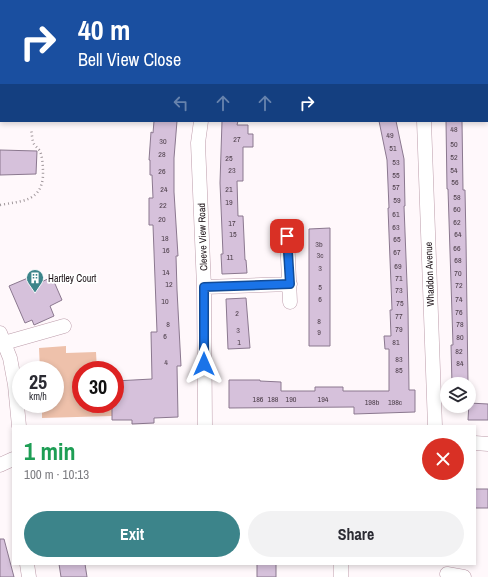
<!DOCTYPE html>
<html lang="en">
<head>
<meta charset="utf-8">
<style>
	:root { --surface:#fff; --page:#f2f2f3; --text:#2b2b33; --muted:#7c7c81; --accent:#3c848a }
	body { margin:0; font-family:"Archivo Narrow",sans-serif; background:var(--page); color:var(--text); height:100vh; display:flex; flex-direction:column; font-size:15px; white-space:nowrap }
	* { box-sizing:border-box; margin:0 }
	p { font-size:13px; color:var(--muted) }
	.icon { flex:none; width:22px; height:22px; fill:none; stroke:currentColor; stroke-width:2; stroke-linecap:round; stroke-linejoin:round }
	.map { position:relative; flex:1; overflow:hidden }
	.drawer { position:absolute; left:12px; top:425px; width:464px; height:140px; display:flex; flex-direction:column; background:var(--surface); border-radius:0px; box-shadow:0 2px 6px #0003 }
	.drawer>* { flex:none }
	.banner { position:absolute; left:0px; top:0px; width:488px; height:122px; box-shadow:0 2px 6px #0003; background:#1a4fa0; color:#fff; overflow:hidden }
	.controls { position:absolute; left:440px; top:377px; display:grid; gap:8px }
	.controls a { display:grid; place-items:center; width:36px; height:36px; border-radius:50%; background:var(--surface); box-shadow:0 2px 6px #0003; font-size:20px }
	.speed { position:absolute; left:12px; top:361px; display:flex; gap:8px; font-size:20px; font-weight:700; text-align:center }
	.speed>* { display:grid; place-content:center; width:52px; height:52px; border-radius:50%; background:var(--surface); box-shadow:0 2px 6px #0003; line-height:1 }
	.speed small { font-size:10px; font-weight:400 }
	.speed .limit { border:6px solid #d22; background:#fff; color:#111 }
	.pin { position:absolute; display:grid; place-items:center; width:34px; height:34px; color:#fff; margin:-17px; border-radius:8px; box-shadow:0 2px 6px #0006 }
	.me { position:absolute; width:44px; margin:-22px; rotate:0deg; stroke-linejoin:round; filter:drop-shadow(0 0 3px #0008) }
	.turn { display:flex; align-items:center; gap:14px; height:84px; padding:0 12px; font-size:18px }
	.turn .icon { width:52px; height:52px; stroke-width:2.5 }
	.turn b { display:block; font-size:28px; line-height:34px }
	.lanes { display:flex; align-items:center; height:38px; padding:0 12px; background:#0003; justify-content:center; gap:20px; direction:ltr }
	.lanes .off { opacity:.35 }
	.round { display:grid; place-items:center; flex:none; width:42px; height:42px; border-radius:21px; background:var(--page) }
	.headline { display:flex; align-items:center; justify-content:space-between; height:68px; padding:0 12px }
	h1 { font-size:24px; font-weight:700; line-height:30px; color:#1e9e55 }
	.action { display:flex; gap:8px; margin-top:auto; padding:8px 12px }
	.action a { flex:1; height:46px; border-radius:24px; background:var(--accent); color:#fff; font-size:16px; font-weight:700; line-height:46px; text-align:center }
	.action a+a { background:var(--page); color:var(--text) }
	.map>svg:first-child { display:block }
	.green { fill:#eec1ab }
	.building { fill:#d6c1db; stroke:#8b788f }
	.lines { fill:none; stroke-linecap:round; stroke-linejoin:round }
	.minor-casing { stroke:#bd9dab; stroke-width:15 }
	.path { stroke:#a1989c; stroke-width:2.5; stroke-dasharray:1 3; stroke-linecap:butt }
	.minor { stroke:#fff; stroke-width:14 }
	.route-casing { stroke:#114b97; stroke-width:10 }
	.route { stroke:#1a73e8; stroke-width:7 }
	.labels { text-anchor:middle; stroke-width:3.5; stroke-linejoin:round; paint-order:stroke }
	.number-label { font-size:8px; fill:#4c3e49 }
	.street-label { font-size:10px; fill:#1e1318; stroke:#fff }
	.poi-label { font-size:10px; fill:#1e1318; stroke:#fff; text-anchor:start }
</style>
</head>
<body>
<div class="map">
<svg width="488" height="577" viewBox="0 0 488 577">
	<rect width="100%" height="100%" fill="#fff8fb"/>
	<path class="green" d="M66 346V353L96 352 97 370H81V404H112V416L42 418V404H55V370H40L39 348Z"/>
	<path class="building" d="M154 121H177L174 158V192L178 256H176L177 290 181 366H177L178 417 154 418V423L132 424V420H112V404H115V381L152 379 151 332H157L153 225H149V198H153L152 175H150V160H149L151 132 153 133Z
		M222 121H238L237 125H248V134H253V147H243V181H237L238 216H243L245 260H246L247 273 222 274 221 254H223L220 183Z
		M379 121H396L404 159 405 206H404L408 309 409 390H415V412L354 414V407L229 408V380H260V381L281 382V391H315V387H343V391H389V349H385L384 336H391L390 310H392L388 208H389L387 160Z
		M446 121H462L463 190H465L466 240 468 384H452L451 345H453L448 189H447Z
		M0 150 37 151 36 174 0 175Z
		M330 228V346H309V229Z
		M35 275 39 283 52 277 62 300 50 306 54 316 34 325 32 320 25 323 9 286Z
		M246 298 250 348 228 349 226 299Z
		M469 403 488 404V420H468Z
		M475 489H488V508H475Z
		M0 539H4L14 577H0Z
		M59 564H85L87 577H61Z
		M257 564H276V577H257Z"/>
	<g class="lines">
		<defs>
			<path id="minor" d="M60 0 61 1
				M384 0V1
				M212 1V0
				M201 121 198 143 204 287 205 426
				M424 121 435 426
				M287 236 290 302
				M204 287 290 284
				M0 333 10 358 15 385 19 426
				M4 343 64 326
				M475 443 488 444
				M0 465 13 459
				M27 564 29 577
				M447 574 464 577
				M341 577V564"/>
		</defs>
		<use href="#minor" class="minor-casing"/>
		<path class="path" d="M0 205C21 201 41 202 43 176 43 168 43 159 40 151 38 148 36 147 34 144 32 140 32 134 31 129"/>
		<use href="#minor" class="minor"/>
	</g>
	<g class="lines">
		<defs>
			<path id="route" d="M204 364V287L290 284 287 236"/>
		</defs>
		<use href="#route" class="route-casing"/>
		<use href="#route" class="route"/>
	</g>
	<defs>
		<symbol id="building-pin" viewBox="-11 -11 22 30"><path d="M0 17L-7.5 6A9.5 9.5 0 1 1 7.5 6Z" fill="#3c848a" stroke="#fff"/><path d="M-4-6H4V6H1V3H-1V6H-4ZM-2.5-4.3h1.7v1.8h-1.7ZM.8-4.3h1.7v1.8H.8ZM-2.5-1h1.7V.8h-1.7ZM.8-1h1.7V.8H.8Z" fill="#fff"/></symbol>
	</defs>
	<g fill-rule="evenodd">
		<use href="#building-pin" x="25" y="268" width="20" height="27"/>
	</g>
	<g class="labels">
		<g class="number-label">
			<text x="454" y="132">48</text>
			<text x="390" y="138">49</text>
			<text x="237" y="142">27</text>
			<text x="163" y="144">30</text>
			<text x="454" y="147">50</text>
			<text x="393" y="151">51</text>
			<text x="162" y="157">28</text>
			<text x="454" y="160">52</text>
			<text x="229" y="161">25</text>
			<text x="396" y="165">53</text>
			<text x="232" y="173">23</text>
			<text x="454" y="173">54</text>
			<text x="162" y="174">26</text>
			<text x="396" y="178">55</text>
			<text x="455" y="185">56</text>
			<text x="396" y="190">57</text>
			<text x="164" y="192">24</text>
			<text x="229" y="192">21</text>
			<text x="457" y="200">58</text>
			<text x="397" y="203">59</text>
			<text x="229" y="205">19</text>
			<text x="163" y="208">22</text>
			<text x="457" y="212">60</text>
			<text x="396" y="217">61</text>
			<text x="162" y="222">20</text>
			<text x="457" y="225">62</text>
			<text x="232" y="226">17</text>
			<text x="396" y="230">63</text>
			<text x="233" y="237">15</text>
			<text x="458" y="237">64</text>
			<text x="165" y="241">18</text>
			<text x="397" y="242">65</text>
			<text x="319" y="247">3b</text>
			<text x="457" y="251">66</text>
			<text x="166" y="253">16</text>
			<text x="397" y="255">67</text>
			<text x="320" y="258">3c</text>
			<text x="230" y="260">11</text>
			<text x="458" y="263">68</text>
			<text x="398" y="269">69</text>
			<text x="320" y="271">3</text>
			<text x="166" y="275">14</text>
			<text x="458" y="276">70</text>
			<text x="399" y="281">71</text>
			<text x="169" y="287">12</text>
			<text x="459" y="288">72</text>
			<text x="320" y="290">5</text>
			<text x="399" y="293">73</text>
			<text x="320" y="302">6</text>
			<text x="459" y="302">74</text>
			<text x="165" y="304">10</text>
			<text x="400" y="306">75</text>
			<text x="459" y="315">76</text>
			<text x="237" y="316">2</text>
			<text x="399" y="319">77</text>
			<text x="319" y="324">8</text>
			<text x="168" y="327">8</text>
			<text x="460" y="327">78</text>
			<text x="399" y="332">79</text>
			<text x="238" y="333">3</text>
			<text x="319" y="335">9</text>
			<text x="165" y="339">6</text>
			<text x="460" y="340">80</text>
			<text x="239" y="345">1</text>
			<text x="396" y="345">81</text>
			<text x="459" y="354">82</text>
			<text x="399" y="362">83</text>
			<text x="166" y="365">4</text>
			<text x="460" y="366">84</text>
			<text x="399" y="373">85</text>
			<text x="258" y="402">186</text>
			<text x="273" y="402">188</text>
			<text x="291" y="402">190</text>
			<text x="323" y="402">194</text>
			<text x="372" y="405">198b</text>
			<text x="395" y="405">198c</text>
		</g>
		<g class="street-label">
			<text transform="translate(202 237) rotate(-92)" y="4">Cleeve View Road</text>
			<text transform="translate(429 274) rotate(-92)" y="4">Whaddon Avenue</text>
		</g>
		<g class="poi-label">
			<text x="48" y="282">Hartley Court</text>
		</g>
	</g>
</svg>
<div class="controls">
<a><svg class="icon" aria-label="layers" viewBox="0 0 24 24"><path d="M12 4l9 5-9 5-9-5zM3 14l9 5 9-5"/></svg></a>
</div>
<div class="speed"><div>25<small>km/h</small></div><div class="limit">30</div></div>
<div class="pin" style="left:287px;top:236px;background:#d93025"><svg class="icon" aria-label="arrive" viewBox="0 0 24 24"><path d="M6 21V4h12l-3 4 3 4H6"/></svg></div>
<svg class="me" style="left:204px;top:364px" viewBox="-20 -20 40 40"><path d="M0-17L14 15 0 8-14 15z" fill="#1a73e8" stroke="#fff" stroke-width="4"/></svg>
<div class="banner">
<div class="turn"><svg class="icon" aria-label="right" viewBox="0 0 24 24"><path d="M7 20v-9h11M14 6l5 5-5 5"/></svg><div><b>40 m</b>Bell View Close</div></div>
<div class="lanes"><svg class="icon off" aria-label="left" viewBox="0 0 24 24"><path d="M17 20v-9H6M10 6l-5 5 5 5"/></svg><svg class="icon off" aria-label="ahead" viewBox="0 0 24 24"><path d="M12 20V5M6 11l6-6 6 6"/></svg><svg class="icon off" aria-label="ahead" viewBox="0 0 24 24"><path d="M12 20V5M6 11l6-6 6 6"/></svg><svg class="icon" aria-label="right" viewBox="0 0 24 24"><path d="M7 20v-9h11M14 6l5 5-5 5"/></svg></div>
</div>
<section class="drawer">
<div class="headline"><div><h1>1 min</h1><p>100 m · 10:13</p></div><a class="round" style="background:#d93025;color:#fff"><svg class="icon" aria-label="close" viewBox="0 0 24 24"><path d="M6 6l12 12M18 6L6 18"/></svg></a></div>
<div class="action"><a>Exit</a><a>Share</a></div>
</section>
</div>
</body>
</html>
